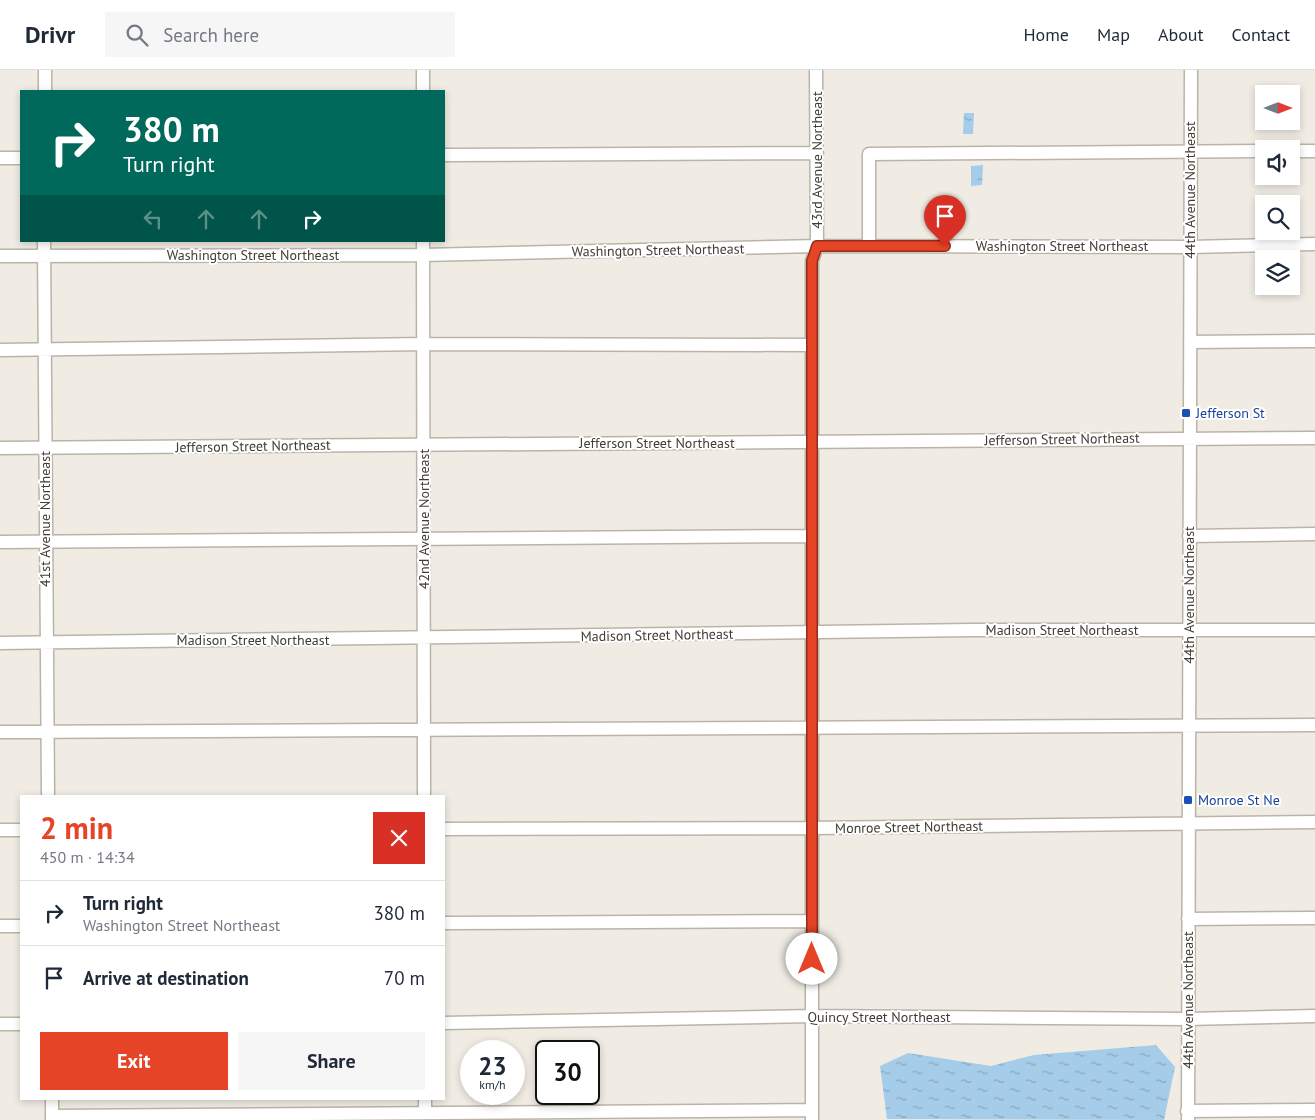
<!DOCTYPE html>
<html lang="en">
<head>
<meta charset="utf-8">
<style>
	:root { --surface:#fff; --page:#f6f6f7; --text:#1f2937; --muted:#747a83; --line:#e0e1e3; --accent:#e54426 }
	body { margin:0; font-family:"PT Sans",sans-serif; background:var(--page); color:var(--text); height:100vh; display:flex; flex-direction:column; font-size:19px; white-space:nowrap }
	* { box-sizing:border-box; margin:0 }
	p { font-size:16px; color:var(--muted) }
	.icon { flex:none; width:28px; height:28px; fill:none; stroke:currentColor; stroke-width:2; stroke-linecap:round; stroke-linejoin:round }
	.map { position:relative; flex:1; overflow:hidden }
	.drawer { position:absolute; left:20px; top:725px; width:425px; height:305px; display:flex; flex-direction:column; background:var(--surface); border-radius:0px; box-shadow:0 2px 8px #0003 }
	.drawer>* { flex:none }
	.guide { position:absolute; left:20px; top:20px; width:425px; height:152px; border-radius:0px; box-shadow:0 2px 8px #0003; background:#00695c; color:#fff; overflow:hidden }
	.needle { width:32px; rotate:90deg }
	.buttons { position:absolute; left:1255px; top:15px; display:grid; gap:10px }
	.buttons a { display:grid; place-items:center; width:45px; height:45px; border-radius:0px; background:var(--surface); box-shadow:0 2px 8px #0003; font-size:25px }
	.speed { position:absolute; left:460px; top:970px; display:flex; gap:10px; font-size:25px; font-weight:700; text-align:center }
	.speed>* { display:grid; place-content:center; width:65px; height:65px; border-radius:50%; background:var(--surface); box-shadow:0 2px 8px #0003; line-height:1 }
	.speed small { font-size:12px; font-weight:400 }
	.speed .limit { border:2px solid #111; border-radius:8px; background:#fff; color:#111 }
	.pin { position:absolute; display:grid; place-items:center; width:42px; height:42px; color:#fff; margin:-51px -21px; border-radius:50% 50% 50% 0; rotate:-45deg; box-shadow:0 0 5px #0007 }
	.pin .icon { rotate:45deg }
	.me { position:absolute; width:55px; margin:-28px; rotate:0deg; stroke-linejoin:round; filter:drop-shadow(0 0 4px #0008) }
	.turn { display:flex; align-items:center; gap:18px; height:105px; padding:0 20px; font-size:22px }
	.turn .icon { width:65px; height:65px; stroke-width:2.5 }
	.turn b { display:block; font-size:35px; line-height:42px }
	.lanes { display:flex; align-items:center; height:48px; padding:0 20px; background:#0003; justify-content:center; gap:25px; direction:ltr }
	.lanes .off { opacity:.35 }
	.round { display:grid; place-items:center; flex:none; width:52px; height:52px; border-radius:0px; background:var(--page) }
	.headline { display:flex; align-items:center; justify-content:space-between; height:85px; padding:0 20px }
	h1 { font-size:30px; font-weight:800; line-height:38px; color:var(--accent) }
	.primary-button { display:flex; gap:10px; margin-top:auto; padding:10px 20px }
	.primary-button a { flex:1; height:58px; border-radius:0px; background:var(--accent); color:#fff; font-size:20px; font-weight:800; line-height:58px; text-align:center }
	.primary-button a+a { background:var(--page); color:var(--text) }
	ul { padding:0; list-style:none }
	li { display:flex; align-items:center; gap:15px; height:65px; padding:0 20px; border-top:1px solid var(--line) }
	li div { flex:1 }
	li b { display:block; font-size:19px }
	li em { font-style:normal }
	header { display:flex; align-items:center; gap:30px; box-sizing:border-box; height:70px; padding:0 25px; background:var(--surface); border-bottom:1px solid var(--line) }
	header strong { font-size:24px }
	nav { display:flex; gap:28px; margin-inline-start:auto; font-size:18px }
	.search { width:350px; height:45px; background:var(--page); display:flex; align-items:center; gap:12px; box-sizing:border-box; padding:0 18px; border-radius:0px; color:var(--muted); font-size:19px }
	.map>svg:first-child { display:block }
	.water { fill:url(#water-ripples) }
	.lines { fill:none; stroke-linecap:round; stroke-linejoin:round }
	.minor-casing { stroke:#bab4a8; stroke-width:15 }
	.minor { stroke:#fff; stroke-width:12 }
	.route-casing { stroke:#952c19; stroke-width:12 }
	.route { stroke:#e54426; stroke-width:9 }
	.transit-dot { fill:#1a4fb4; stroke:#fff; stroke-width:2 }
	.labels { text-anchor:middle; stroke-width:4; stroke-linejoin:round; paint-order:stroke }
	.street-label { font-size:14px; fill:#413c34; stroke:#fff }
	.transit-label { font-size:14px; fill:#164399; stroke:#fff; text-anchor:start }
</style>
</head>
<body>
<header>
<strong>Drivr</strong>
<div class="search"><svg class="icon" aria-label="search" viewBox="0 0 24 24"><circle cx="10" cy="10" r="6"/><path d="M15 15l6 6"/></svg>Search here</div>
<nav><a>Home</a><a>Map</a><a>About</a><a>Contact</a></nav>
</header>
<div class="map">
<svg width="1315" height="1050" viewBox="0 0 1315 1050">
	<defs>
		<pattern id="water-ripples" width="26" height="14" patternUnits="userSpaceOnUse" patternTransform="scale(1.25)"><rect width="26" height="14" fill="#a5cce8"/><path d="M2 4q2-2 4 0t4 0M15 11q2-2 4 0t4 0" fill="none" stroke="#88a7bd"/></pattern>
	</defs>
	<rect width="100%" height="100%" fill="#f0ece4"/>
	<path class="water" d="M964 43H974L973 64H963Z
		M983 95 982 115 971 116V96Z
		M1156 975 1175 997 1164 1050 887 1049 880 996 908 983 991 996 1034 985Z"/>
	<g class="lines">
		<defs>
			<path id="minor" d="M45 0V21
				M423 0V21
				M1291 81H1315
				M444 85 817 83
				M0 88H21
				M44 171 48 726
				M423 171 424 726
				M869 176V84L1264 81
				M0 186 423 185 817 176 1190 177 1315 174
				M1190 272 1315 271
				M0 280 424 274 812 275
				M0 378 1315 368
				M1189 466 1315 464
				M0 472 812 466
				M0 573 972 560H1315
				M0 662 1315 655
				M444 759 812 758 1315 752
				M0 760H21
				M1188 849 1315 848
				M444 853 812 851
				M0 856H21
				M444 953 812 946 1188 949 1315 946
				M0 954H21
				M52 1029V1050
				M425 1029V1050
				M1187 1041 1315 1040
				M52 1046 812 1040
				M812 1050V191L817 176 816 0
				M1188 1050 1191 0"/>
		</defs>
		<use href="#minor" class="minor-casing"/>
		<use href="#minor" class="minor"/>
	</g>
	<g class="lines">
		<defs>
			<path id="route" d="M812 889V191L817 176H945"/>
		</defs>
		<use href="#route" class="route-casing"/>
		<use href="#route" class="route"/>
	</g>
	<g class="transit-dot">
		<rect x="1181" y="338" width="10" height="10" rx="2.5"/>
		<rect x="1183" y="725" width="10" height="10" rx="2.5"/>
	</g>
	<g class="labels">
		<g class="street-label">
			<text transform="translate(817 90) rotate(-90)" y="5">43rd Avenue Northeast</text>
			<text transform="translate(1190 120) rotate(-90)" y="5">44th Avenue Northeast</text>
			<text x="1062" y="181">Washington Street Northeast</text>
			<text transform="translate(658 180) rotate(-1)" y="5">Washington Street Northeast</text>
			<text x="253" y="190">Washington Street Northeast</text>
			<text transform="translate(1062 369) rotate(-1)" y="5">Jefferson Street Northeast</text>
			<text x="657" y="378">Jefferson Street Northeast</text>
			<text transform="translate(253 376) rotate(-1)" y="5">Jefferson Street Northeast</text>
			<text transform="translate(45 449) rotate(-90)" y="5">41st Avenue Northeast</text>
			<text transform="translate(424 449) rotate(-90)" y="5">42nd Avenue Northeast</text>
			<text transform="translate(1189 525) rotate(-90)" y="5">44th Avenue Northeast</text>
			<text x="1062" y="565">Madison Street Northeast</text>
			<text transform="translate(657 565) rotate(-1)" y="5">Madison Street Northeast</text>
			<text x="253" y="575">Madison Street Northeast</text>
			<text transform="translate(909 757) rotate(-1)" y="5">Monroe Street Northeast</text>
			<text transform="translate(1188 930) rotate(-90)" y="5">44th Avenue Northeast</text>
			<text x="879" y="952">Quincy Street Northeast</text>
		</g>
		<g class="transit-label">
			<text x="1196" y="348">Jefferson St</text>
			<text x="1198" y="735">Monroe St Ne</text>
		</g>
	</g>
</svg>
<div class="buttons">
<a><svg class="needle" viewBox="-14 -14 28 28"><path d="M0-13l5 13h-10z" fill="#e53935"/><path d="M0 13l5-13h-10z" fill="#747a83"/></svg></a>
<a><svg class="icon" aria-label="sound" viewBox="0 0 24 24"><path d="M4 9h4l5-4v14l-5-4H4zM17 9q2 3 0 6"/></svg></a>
<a><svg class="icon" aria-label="search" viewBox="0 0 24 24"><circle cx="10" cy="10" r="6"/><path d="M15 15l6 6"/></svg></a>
<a><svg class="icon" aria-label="layers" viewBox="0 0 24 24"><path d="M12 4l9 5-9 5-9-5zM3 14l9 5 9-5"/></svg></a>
</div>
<div class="speed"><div>23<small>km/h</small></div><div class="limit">30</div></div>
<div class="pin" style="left:945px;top:176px;background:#d93025"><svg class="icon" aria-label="arrive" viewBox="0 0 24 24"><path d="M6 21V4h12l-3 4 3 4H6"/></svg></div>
<svg class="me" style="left:812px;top:889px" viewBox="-20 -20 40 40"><circle r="19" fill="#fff"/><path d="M0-13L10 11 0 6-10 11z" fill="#e54426"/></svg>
<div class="guide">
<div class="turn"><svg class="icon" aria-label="right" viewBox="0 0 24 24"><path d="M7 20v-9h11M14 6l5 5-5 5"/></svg><div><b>380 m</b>Turn right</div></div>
<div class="lanes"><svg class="icon off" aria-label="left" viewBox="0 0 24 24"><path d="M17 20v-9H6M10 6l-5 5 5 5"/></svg><svg class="icon off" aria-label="ahead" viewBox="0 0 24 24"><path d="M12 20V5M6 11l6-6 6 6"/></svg><svg class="icon off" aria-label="ahead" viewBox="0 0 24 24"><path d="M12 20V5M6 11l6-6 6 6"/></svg><svg class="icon" aria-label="right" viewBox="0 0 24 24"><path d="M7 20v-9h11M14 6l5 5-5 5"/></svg></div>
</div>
<section class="drawer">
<div class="headline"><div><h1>2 min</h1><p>450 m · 14:34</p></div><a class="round" style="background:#d93025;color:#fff"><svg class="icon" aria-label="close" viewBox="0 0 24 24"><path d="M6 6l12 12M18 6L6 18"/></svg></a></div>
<ul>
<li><svg class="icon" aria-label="right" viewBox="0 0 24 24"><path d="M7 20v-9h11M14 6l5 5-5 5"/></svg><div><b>Turn right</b><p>Washington Street Northeast</p></div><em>380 m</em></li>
<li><svg class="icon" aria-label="arrive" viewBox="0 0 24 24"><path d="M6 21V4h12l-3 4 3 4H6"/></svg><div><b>Arrive at destination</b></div><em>70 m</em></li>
</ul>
<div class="primary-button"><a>Exit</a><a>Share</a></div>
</section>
</div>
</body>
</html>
